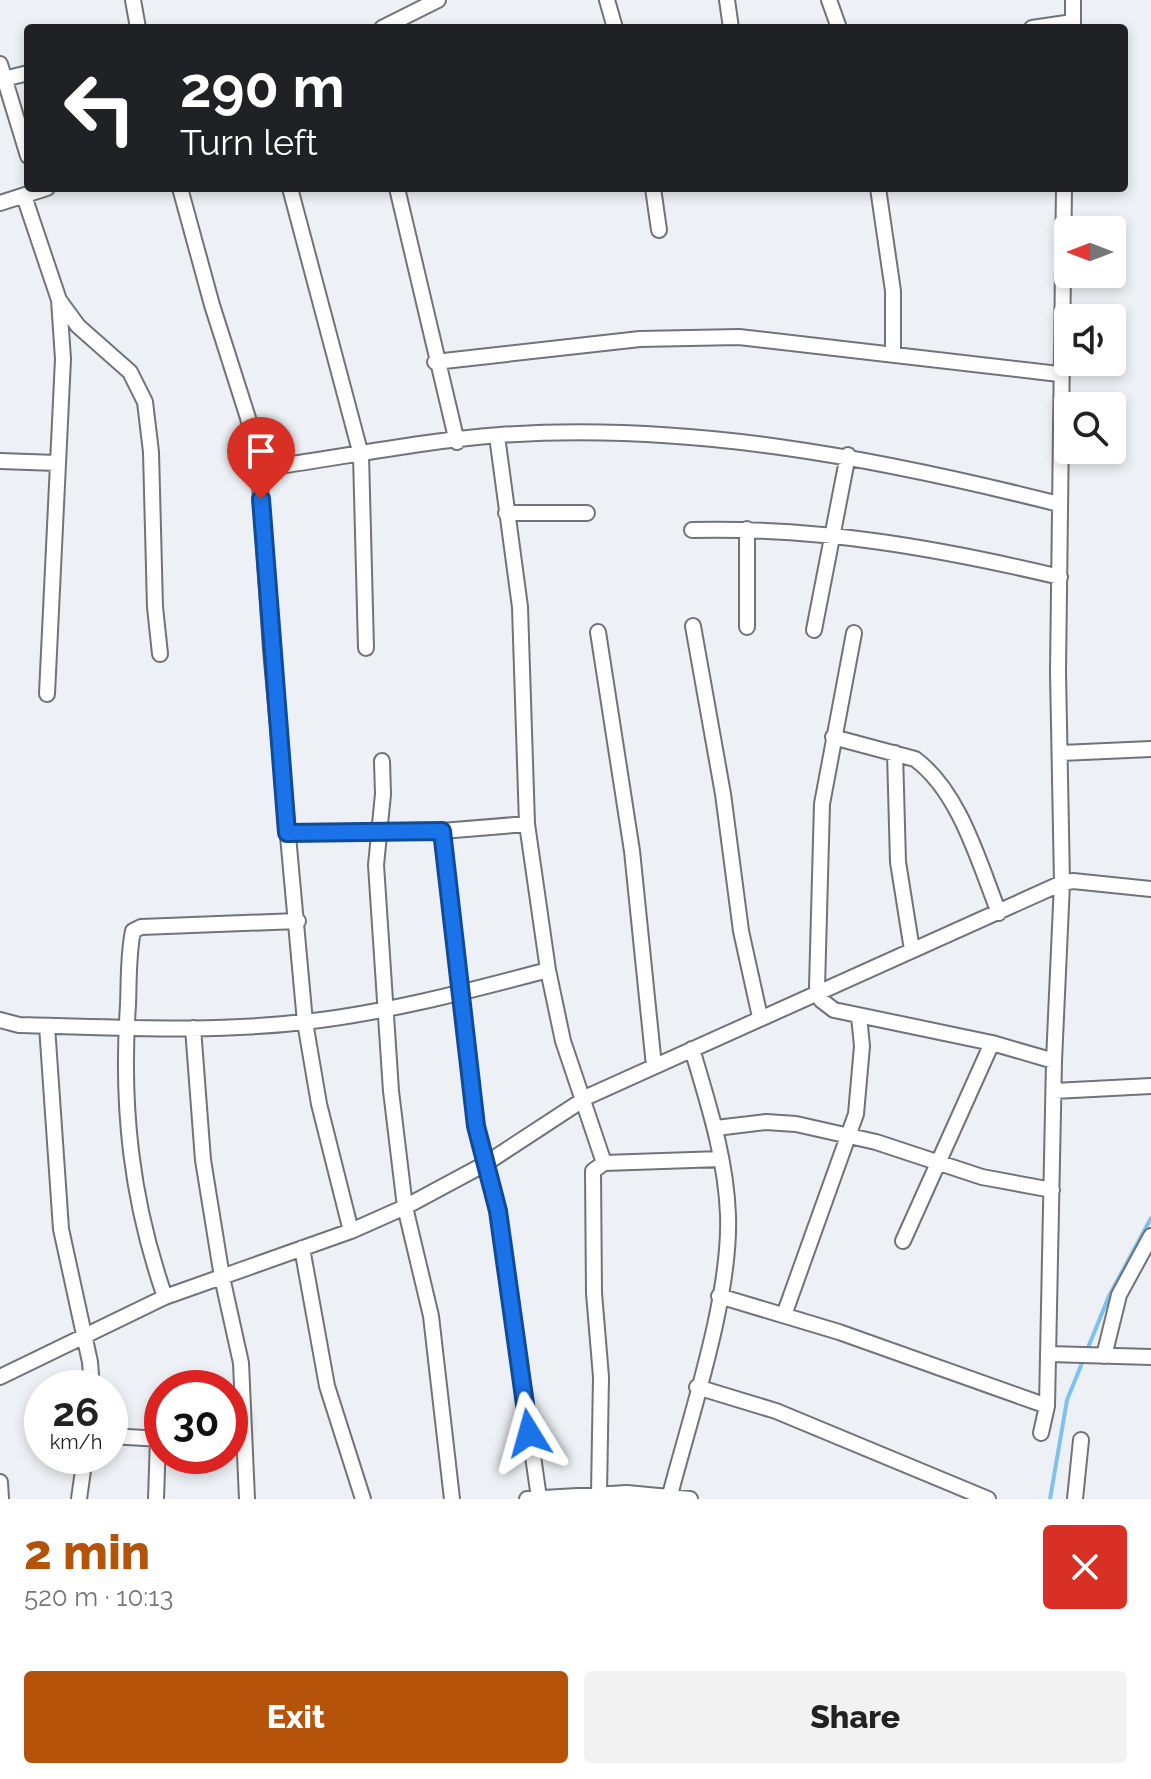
<!DOCTYPE html>
<html lang="en">
<head>
<meta charset="utf-8">
<style>
	:root { --surface:#fff; --page:#f2f2f2; --text:#222; --muted:#767676; --accent:#b45309 }
	body { margin:0; font-family:Raleway,sans-serif; background:var(--page); color:var(--text); height:100vh; display:flex; flex-direction:column; font-size:30px; white-space:nowrap }
	* { box-sizing:border-box; margin:0 }
	p { font-size:26px; color:var(--muted) }
	.icon { flex:none; width:44px; height:44px; fill:none; stroke:currentColor; stroke-width:2; stroke-linecap:round; stroke-linejoin:round }
	.map { position:relative; height:1499px; overflow:hidden }
	.sheet { display:flex; flex-direction:column; background:var(--surface); flex:1 }
	.sheet>* { flex:none }
	.hud { position:absolute; left:24px; top:24px; width:1104px; height:168px; border-radius:8px; box-shadow:0 4px 12px #0003; background:#202124; color:#fff; overflow:hidden }
	.needle { width:52px; rotate:270deg }
	.buttons { position:absolute; left:1054px; top:216px; display:grid; gap:16px }
	.buttons a { display:grid; place-items:center; width:72px; height:72px; border-radius:8px; background:var(--surface); box-shadow:0 4px 12px #0003; font-size:40px }
	.speed { position:absolute; left:24px; top:1370px; display:flex; gap:16px; font-size:40px; font-weight:700; text-align:center }
	.speed>* { display:grid; place-content:center; width:104px; height:104px; border-radius:50%; background:var(--surface); box-shadow:0 4px 12px #0003; line-height:1 }
	.speed small { font-size:20px; font-weight:400 }
	.speed .limit { border:12px solid #d22; background:#fff; color:#111 }
	.pin { position:absolute; display:grid; place-items:center; width:68px; height:68px; color:#fff; margin:-82px -34px; border-radius:50% 50% 50% 0; rotate:-45deg; box-shadow:0 0 8px #0007 }
	.pin .icon { rotate:45deg }
	.me { position:absolute; width:88px; margin:-44px; rotate:352deg; stroke-linejoin:round; filter:drop-shadow(0 0 6px #0008) }
	.turn { display:flex; align-items:center; gap:28px; height:168px; padding:0 24px; font-size:36px }
	.turn .icon { width:104px; height:104px; stroke-width:2.5 }
	.turn b { display:block; font-size:56px; line-height:68px }
	.round { display:grid; place-items:center; flex:none; width:84px; height:84px; border-radius:8px; background:var(--page) }
	.head { display:flex; align-items:center; justify-content:space-between; height:136px; padding:0 24px }
	h1 { font-size:48px; font-weight:800; line-height:60px; color:var(--accent) }
	.action { display:flex; gap:16px; margin-top:auto; padding:16px 24px }
	.action a { flex:1; height:92px; border-radius:8px; background:var(--accent); color:#fff; font-size:32px; font-weight:800; line-height:92px; text-align:center }
	.action a+a { background:var(--page); color:var(--text) }
	.map>svg:first-child { display:block }
	.lines { fill:none; stroke-linecap:round; stroke-linejoin:round }
	.stream { stroke:#7dc1f3; stroke-width:4 }
	.minor-casing { stroke:#707377; stroke-width:18 }
	.minor { stroke:#fff; stroke-width:14 }
	.route-casing { stroke:#114b97; stroke-width:20 }
	.route { stroke:#1a73e8; stroke-width:14 }
</style>
</head>
<body>
<div class="map">
<svg width="1151" height="1499" viewBox="0 0 1151 1499">
	<rect width="100%" height="100%" fill="#edf1f5"/>
	<g class="lines">
		<path class="stream" d="M1087 1350 1109 1296 1151 1218
			M1050 1499 1067 1400 1084 1358"/>
		<defs>
			<path id="minor" d="M133 0 138 28
				M607 0 615 28
				M727 0 731 28
				M829 0 839 28
				M1073 0V28
				M382 28 438 0
				M1032 28 1073 22
				M0 64 28 156
				M4 79 28 73
				M180 188 212 305 248 418 259 469 271 650 305 1022 319 1104 351 1231
				M290 188 361 455 366 648
				M397 188 457 442
				M653 188 659 230
				M878 188 893 291V354
				M24 196 59 300 63 359 47 694
				M0 203 47 188
				M59 300 78 326 130 372 145 402 151 452 155 607 160 654
				M435 362 640 339 739 337 1059 374
				M497 436 520 607 527 824 548 970 563 1041 604 1163
				M0 461 57 463
				M259 469C339 458 420 441 500 435 689 422 877 458 1059 504
				M506 513H587
				M747 529V627
				M692 530C818 527 938 548 1060 577
				M693 626 723 794 741 931 760 1017
				M814 630 848 455
				M598 632 632 851 654 1066
				M854 633 822 804 817 987 821 1000 834 1010 992 1043 1054 1061
				M833 737 915 759C960 792 979 863 999 913
				M895 753 898 862 912 950
				M1061 753 1151 749
				M382 761 383 794 376 865 391 1091 405 1207 431 1316 452 1499
				M442 831 476 1126 498 1211 539 1498
				M287 833 442 831 527 824
				M0 1020 19 1025C114 1027 210 1033 304 1022 386 1013 468 991 548 970
				M47 1026 61 1229 90 1362 92 1388
				M193 1028 203 1160 222 1277 241 1363 247 1499
				M1054 1091 1151 1086
				M716 1128 766 1122 796 1124 876 1142 982 1177 1052 1190
				M903 1241 992 1043
				M302 1248 327 1386 363 1499
				M719 1296 839 1332 1047 1406
				M165 1297C131 1200 121 1106 128 1005 129 980 128 955 133 931L141 927 298 921
				M784 1315 856 1114 862 1046 859 1016
				M1049 1354 1151 1357
				M1104 1356 1119 1295 1151 1236
				M0 1377 165 1297 351 1231 405 1207 485 1164 589 1096 1062 883 1073 881 1151 889
				M697 1387 776 1411 988 1499
				M1041 1433 1047 1406 1054 1061 1062 883 1058 672 1064 188
				M110 1436 162 1439
				M0 1482 1 1499
				M599 1493 601 1377 594 1293 593 1171 604 1163 721 1159
				M670 1495C691 1414 731 1297 728 1215 726 1158 708 1103 692 1049
				M79 1499 85 1456
				M156 1499 158 1439
				M527 1499 627 1493 690 1499
				M1075 1499 1081 1440"/>
		</defs>
		<use href="#minor" class="minor-casing"/>
		<use href="#minor" class="minor"/>
	</g>
	<g class="lines">
		<defs>
			<path id="route" d="M261 499 287 833 442 831 476 1126 498 1211 529 1433"/>
		</defs>
		<use href="#route" class="route-casing"/>
		<use href="#route" class="route"/>
	</g>
</svg>
<div class="buttons">
<a><svg class="needle" viewBox="-14 -14 28 28"><path d="M0-13l5 13h-10z" fill="#e53935"/><path d="M0 13l5-13h-10z" fill="#767676"/></svg></a>
<a><svg class="icon" aria-label="sound" viewBox="0 0 24 24"><path d="M4 9h4l5-4v14l-5-4H4zM17 9q2 3 0 6"/></svg></a>
<a><svg class="icon" aria-label="search" viewBox="0 0 24 24"><circle cx="10" cy="10" r="6"/><path d="M15 15l6 6"/></svg></a>
</div>
<div class="speed"><div>26<small>km/h</small></div><div class="limit">30</div></div>
<div class="pin" style="left:261px;top:499px;background:#d93025"><svg class="icon" aria-label="arrive" viewBox="0 0 24 24"><path d="M6 21V4h12l-3 4 3 4H6"/></svg></div>
<svg class="me" style="left:529px;top:1433px" viewBox="-20 -20 40 40"><path d="M0-17L14 15 0 8-14 15z" fill="#1a73e8" stroke="#fff" stroke-width="4"/></svg>
<div class="hud">
<div class="turn"><svg class="icon" aria-label="left" viewBox="0 0 24 24"><path d="M17 20v-9H6M10 6l-5 5 5 5"/></svg><div><b>290 m</b>Turn left</div></div>
</div>
</div>
<section class="sheet">
<div class="head"><div><h1>2 min</h1><p>520 m · 10:13</p></div><a class="round" style="background:#d93025;color:#fff"><svg class="icon" aria-label="close" viewBox="0 0 24 24"><path d="M6 6l12 12M18 6L6 18"/></svg></a></div>
<div class="action"><a>Exit</a><a>Share</a></div>
</section>
</body>
</html>
